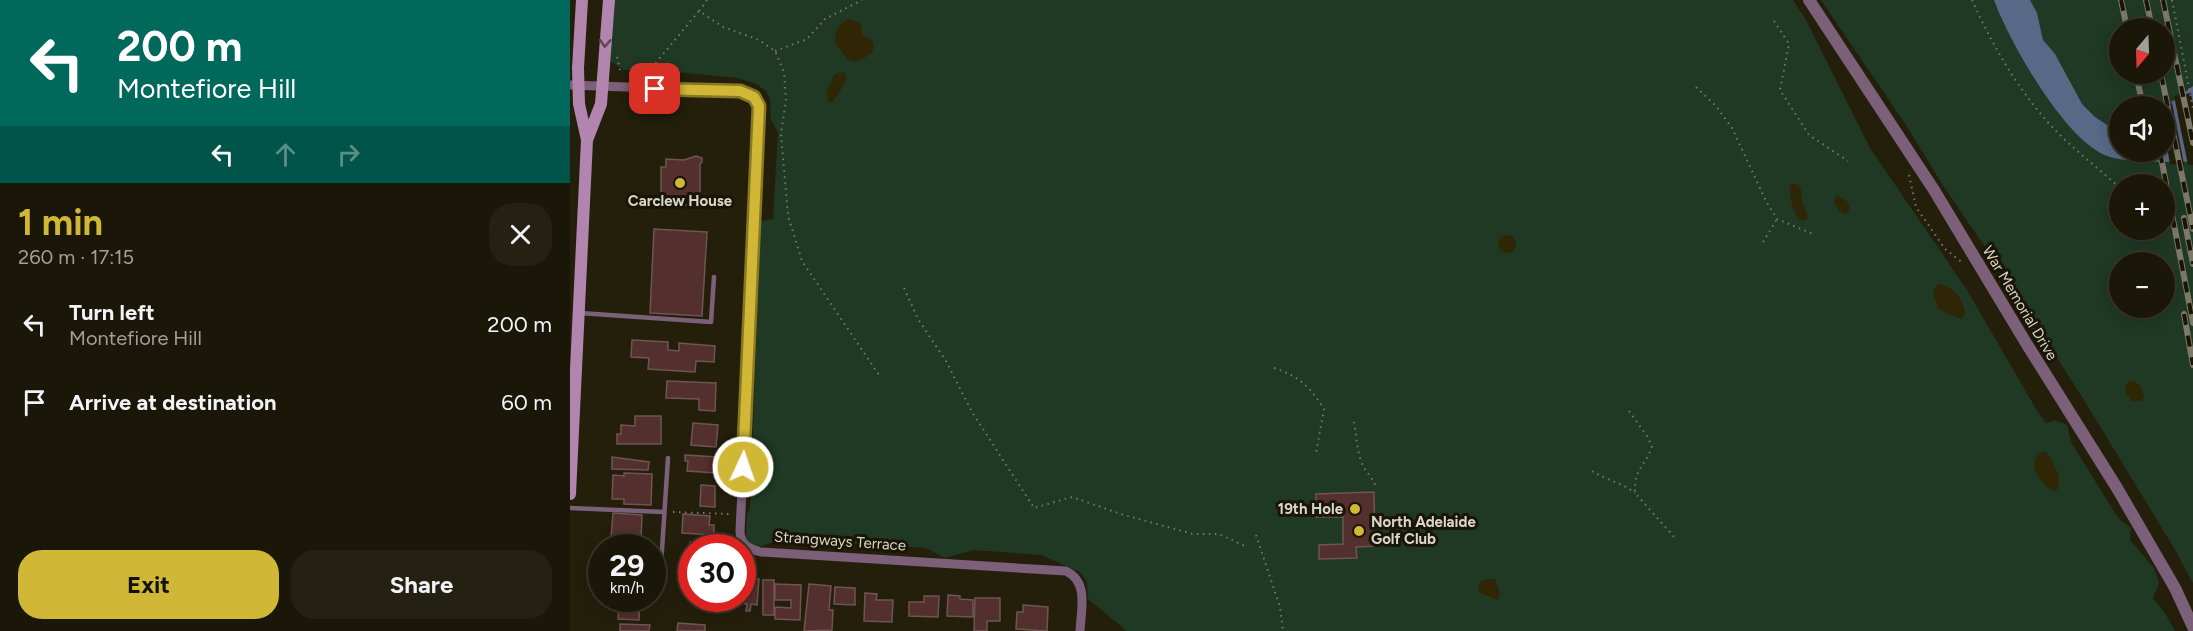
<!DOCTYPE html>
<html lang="en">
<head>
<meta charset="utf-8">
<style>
	:root { --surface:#1b1708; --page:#242012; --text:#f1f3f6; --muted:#a09f9c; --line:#393629; --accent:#d1b736 }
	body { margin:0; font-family:Figtree,sans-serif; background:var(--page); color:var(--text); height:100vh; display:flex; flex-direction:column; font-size:22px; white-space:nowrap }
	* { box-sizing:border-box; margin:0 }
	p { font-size:20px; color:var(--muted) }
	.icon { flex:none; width:33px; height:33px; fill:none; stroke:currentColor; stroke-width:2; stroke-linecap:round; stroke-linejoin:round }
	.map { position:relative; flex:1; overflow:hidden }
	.details { display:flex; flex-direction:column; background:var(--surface); width:570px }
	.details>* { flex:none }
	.guide { background:#00695c; color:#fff; overflow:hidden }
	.needle { width:39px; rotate:199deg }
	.controls { position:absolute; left:1539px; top:18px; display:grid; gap:12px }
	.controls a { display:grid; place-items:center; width:66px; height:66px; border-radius:50%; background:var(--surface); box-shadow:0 3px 15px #0003,0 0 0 2px var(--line); font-size:30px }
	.speed { position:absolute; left:18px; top:534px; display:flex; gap:12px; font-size:30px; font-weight:700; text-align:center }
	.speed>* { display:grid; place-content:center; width:78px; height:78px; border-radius:50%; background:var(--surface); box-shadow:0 3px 15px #0003,0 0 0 2px var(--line); line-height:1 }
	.speed small { font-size:15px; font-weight:400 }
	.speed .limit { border:9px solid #d22; background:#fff; color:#111 }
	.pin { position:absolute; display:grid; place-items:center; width:51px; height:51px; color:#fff; margin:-26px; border-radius:12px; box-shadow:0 3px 9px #0006 }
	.me { position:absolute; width:66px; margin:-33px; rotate:3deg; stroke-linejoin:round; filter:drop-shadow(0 0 4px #0008) }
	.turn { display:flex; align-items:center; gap:21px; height:126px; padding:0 18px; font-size:27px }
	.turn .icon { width:78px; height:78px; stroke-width:2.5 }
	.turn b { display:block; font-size:42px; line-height:51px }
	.lanes { display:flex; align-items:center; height:57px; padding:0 18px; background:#0003; justify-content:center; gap:30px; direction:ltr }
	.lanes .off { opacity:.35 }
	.round { display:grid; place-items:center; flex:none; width:63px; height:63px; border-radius:24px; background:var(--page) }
	.headline { display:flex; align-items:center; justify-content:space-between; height:102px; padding:0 18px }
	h1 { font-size:36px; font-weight:700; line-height:45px; color:var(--accent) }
	.action { display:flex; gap:12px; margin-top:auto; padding:12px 18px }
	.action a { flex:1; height:69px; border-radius:24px; background:var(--accent); color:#111; font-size:24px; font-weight:700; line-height:69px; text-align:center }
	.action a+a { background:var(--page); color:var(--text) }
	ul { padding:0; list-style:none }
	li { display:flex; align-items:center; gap:18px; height:78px; padding:0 18px }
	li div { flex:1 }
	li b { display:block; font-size:22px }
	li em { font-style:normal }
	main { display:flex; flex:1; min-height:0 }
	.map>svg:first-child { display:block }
	.green { fill:#1f3925; fill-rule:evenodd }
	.sand { fill:#2e2604 }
	.water { fill:#586988 }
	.pier { fill:#241f0b }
	.building { fill:#532f2d; stroke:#6e5553; stroke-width:1.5 }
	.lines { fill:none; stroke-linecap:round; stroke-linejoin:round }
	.path { stroke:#7b7767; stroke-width:2; stroke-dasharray:1.5 4.5; stroke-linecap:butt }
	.service { stroke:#7c6079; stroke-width:4.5 }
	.minor { stroke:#7c6079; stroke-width:9 }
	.tertiary { stroke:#7c6079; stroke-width:12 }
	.secondary { stroke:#b185ad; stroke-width:12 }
	.rail-casing { stroke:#7d7969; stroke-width:6 }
	.rail { stroke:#1a1504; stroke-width:4; stroke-dasharray:11; stroke-linecap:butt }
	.oneway { stroke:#5e4750 }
	.route-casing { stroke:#887723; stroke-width:15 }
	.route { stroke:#d1b736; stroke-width:10 }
	.poi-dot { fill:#d1b736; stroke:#1a1504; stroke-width:2 }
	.labels { text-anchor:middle; stroke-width:6; stroke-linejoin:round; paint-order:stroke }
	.poi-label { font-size:15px; font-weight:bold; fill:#d8d5c9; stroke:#1a1504 }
	.street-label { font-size:15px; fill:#d8d5c9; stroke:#1a1504 }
</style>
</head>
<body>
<main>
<section class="details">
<div class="guide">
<div class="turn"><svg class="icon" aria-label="left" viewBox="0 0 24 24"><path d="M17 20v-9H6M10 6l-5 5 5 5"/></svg><div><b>200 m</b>Montefiore Hill</div></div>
<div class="lanes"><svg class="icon" aria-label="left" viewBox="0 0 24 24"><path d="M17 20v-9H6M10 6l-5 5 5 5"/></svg><svg class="icon off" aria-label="ahead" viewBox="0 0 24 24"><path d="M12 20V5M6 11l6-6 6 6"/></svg><svg class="icon off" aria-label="right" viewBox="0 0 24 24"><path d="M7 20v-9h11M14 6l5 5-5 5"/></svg></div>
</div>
<div class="headline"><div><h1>1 min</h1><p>260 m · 17:15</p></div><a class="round"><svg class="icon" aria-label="close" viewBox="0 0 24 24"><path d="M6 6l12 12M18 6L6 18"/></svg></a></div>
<ul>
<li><svg class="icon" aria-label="left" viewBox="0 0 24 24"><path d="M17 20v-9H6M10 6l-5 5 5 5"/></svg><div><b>Turn left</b><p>Montefiore Hill</p></div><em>200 m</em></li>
<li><svg class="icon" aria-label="arrive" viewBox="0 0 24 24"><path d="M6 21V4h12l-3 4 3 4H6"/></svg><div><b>Arrive at destination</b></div><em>60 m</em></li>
</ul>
<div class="action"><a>Exit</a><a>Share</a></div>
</section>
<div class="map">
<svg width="1623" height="631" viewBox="0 0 1623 631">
	<rect width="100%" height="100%" fill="#241f0b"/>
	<path class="green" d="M44 0H1223L1236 20 1300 148 1397 290 1466 409 1476 423 1485 420 1497 425 1501 442 1548 518 1561 528 1560 540 1584 568 1589 583 1583 598 1596 615 1605 631H557L518 599 517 582 510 572 471 555 403 550 375 558 356 548 209 539C196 545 186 552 176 538L177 514 180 509 191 221 203 219 208 132 201 120 200 99 196 91 186 84 167 78 95 71 54 70 40 61Z
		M1251 0H1623V583L1604 548 1514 400 1426 263 1372 184 1336 125ZM1550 28H1594V74H1550ZM1550 106H1594V152H1550ZM1550 184H1594V230H1550ZM1550 262H1594V308H1550Z"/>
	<path class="sand" d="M278 19 287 22 292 26V35L302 40 304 47 301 54 286 62 278 60 265 43C265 31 267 25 278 19Z
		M273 71 277 77C273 86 269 95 262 102H259L256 93 264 75Z
		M1224 183 1230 186C1232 191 1231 194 1232 200 1233 206 1237 211 1238 218L1234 221 1228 219C1223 209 1219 198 1220 186Z
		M1266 196C1276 197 1284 206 1276 215L1268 211 1264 202Z
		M928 244a9 9 0 1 1 18 0a9 9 0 1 1-18 0Z
		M1368 284C1383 285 1393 299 1395 313L1391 319 1368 309 1363 292Z
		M1560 381C1569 381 1573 388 1574 397L1571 401H1562L1555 393V386Z
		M1472 452H1476C1484 462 1494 480 1486 491L1476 487 1466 472 1464 466 1466 457Z
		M918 579H925L930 594 928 600 908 592 910 582Z"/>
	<path class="water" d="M1424 0H1460L1467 13 1473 40 1485 54 1512 104 1525 117 1540 127 1549 124 1550 152H1594L1595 107 1623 86V162C1596 161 1566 164 1540 157 1497 145 1439 41 1424 0Z"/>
	<path class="pier" d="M1621 93 1623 104V165H1618L1604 96Z
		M1602 103 1614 164 1613 165 1600 164 1595 135 1594 106H1592Z"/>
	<path class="building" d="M126 156 132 158V162L130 164V206L112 205 111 199H105L103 204 91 203V167H96V159L114 160Z
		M84 229 137 232 132 316 80 313Z
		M62 340 98 342V350L109 351V343L145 346 144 362 126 361 125 372 78 369 79 358 61 357Z
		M97 381 146 383 145 411 129 410V399L96 398Z
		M65 416H91V444H47V434H51V425L65 426Z
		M123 423 148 425 146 447 121 445Z
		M115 455 147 457 146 473 117 471 118 461H115Z
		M42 457 79 462 78 470 42 469Z
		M54 473 82 474 81 505 54 504V499H42L43 475 54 476Z
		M131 485 145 486V507L130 506Z
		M804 492 805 546 786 547 787 558 749 559V545L773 544V517H746V494Z
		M43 513 72 515 71 539 41 538Z
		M113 514 140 516 139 525H144V535L112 533Z
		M39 542 76 543 75 548H39Z
		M120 542 142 543V548H122V569L111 568V556H120Z
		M172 578 189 579 187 605 181 604 180 611H176L177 604 157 602V609H151V598H172Z
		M193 580H204V615H193Z
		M205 584 231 585 230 620 205 619V607L221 608V600H205Z
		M239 584 261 586 259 610H263L262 630 234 631Z
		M265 587 285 588V605L264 604Z
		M295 593 307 594 306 600H323L322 622 294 621Z
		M378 595 390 596V599L403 600V617L377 616Z
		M354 596H369L368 617 339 616V602H354Z
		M49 598H70L69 620 48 619Z
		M405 598H430V621H417V631H404Z
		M453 605 478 607 477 631 446 629 447 612H453Z
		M108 623 135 625V631H107Z
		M50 624 80 625 79 631H50Z"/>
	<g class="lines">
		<path class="path" d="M137 0 129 11 153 27 189 40 205 51 214 72 216 100 211 133 218 216 232 261 311 378
			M1402 0C1423 47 1451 95 1487 132 1507 152 1529 169 1550 188
			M1602 0 1623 108
			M1204 21 1219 44 1210 90 1239 135 1278 161
			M205 51 237 39 255 19 292 0
			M47 57 50 70
			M74 77 129 11
			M1126 87 1146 106 1162 128 1196 201 1207 219 1243 234
			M1339 175 1346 207 1375 249 1394 264
			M1193 242 1207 219
			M334 288 348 319 376 361 402 412 464 508 502 497 554 515 623 534H649L677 547
			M1453 313 1480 352 1484 364
			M704 368C730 377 739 386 754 409L746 453
			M1059 411 1077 436 1082 446C1075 468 1064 467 1065 493L1106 539
			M784 422C786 435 787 449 791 461 794 471 802 476 806 487
			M1022 471C1036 480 1052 483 1065 493
			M103 512 160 514
			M686 535 710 607 713 631"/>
		<path class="service" d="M10 313 141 322 144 277
			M0 508 94 512
			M91 565 98 458"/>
		<path class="minor" d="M0 85 170 91C184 94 190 101 190 116L170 531C170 544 179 549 191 552L496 571C519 582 511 610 510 631"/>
		<path class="tertiary" d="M1239 0 1364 190 1456 343 1547 488 1605 588 1623 627"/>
		<path class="secondary" d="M17 140 31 104 39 0
			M0 494 17 140 9 104 8 68 12 0"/>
		<defs>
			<path id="rail" d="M1551 0 1557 28
				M1576 0 1582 28
				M1593 0 1623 143
				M1566 74 1573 106
				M1591 74 1623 229
				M1590 152 1623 323
				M1614 218 1623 264
				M1614 314 1623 365"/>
		</defs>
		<use href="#rail" class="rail-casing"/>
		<use href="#rail" class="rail"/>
	</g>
	<defs><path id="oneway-chevron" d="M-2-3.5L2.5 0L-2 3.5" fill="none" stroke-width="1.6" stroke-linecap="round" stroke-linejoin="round" transform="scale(1.5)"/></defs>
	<use class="oneway" href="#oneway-chevron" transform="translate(35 43) rotate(93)"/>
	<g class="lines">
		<defs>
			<path id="route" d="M85 89 170 91 184 97 189 106 173 467"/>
		</defs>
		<use href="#route" class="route-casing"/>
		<use href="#route" class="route"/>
	</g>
	<g class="poi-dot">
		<circle cx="110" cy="183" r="6"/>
		<circle cx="785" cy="509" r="6"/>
		<circle cx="789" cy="531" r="6"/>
	</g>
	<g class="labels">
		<g class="poi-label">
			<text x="110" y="206">Carclew House</text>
			<text x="773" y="514" text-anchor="end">19th Hole</text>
			<text x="801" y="527" text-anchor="start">North Adelaide<tspan x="801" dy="17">Golf Club</tspan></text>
		</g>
		<g class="street-label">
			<text transform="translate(1450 303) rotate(59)" y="5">War Memorial Drive</text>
			<text transform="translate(270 541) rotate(4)" y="5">Strangways Terrace</text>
		</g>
	</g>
</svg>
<div class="controls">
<a><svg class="needle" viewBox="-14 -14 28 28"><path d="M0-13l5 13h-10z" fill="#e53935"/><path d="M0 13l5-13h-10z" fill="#a09f9c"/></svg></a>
<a><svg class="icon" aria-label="sound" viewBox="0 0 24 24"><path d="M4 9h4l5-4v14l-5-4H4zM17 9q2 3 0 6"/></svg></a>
<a>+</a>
<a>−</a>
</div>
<div class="speed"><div>29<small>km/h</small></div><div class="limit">30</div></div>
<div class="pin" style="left:85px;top:89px;background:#d93025"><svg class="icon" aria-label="arrive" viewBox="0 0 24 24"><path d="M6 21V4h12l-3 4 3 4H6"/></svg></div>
<svg class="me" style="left:173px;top:467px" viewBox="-20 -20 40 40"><circle r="17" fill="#d1b736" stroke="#fff" stroke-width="3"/><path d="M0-11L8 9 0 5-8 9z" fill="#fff"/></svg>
</div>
</main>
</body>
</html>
